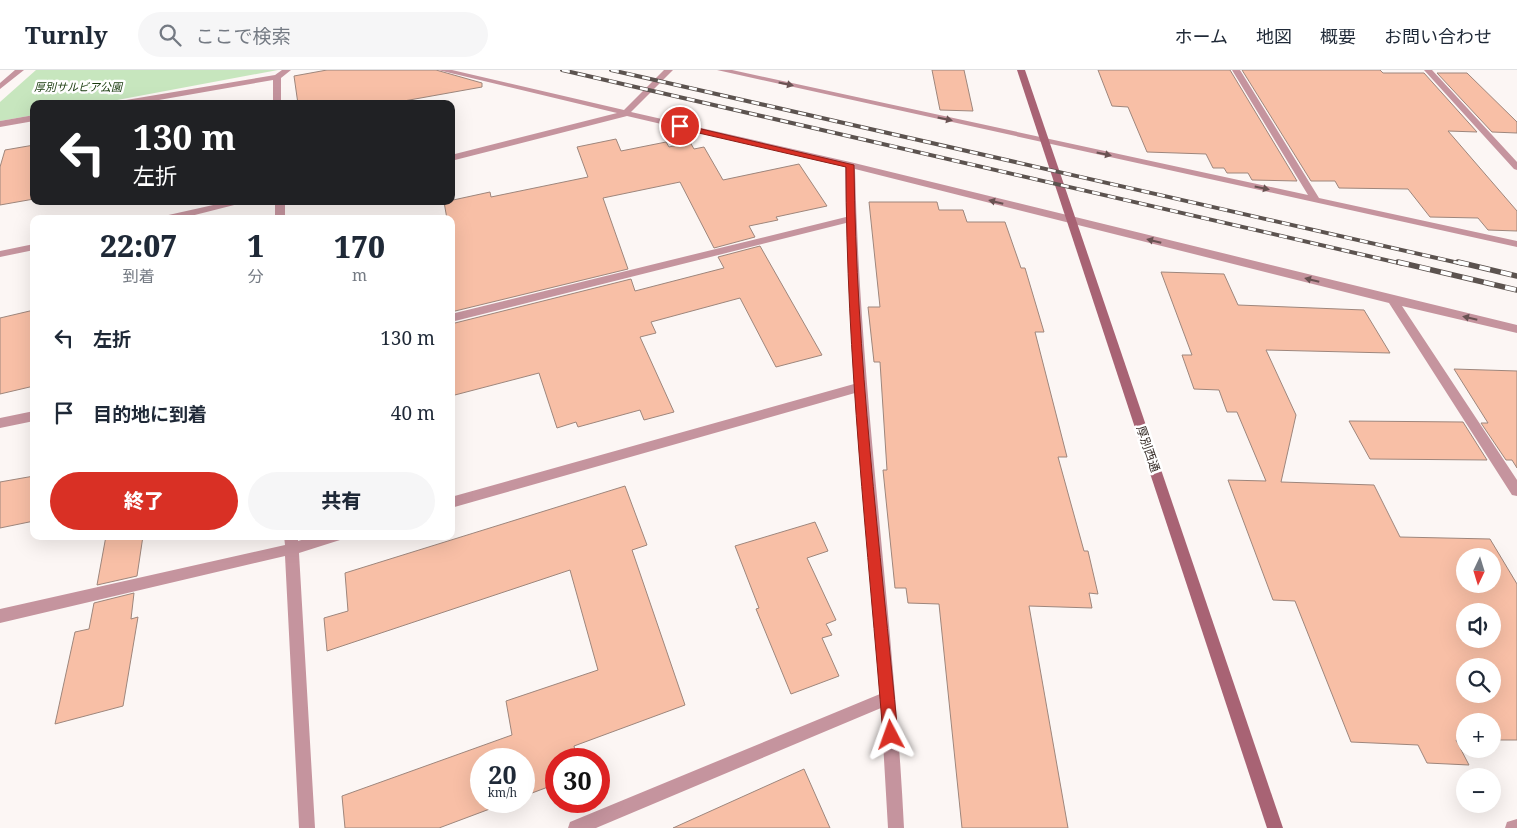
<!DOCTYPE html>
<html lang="ja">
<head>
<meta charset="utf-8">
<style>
	:root { --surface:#fff; --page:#f6f6f7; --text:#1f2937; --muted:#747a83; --line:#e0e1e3; --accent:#d93025 }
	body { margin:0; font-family:"Noto Serif","Noto Sans JP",serif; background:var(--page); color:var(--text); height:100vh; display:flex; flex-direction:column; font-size:19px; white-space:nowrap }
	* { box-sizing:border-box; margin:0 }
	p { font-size:16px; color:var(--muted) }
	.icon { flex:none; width:28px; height:28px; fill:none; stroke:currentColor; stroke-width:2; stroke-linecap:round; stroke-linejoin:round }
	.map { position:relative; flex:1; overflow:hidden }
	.details { position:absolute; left:30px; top:145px; width:425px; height:325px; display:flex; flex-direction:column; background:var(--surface); border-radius:10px; box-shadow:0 5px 20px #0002 }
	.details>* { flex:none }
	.guide { position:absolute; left:30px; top:30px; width:425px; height:105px; border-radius:10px; box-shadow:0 5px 20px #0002; background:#202124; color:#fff; overflow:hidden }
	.needle { width:32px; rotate:184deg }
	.controls { position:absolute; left:1456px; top:478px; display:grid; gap:10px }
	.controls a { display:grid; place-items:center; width:45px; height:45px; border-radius:50%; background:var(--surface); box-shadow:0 5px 20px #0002; font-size:25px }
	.speed { position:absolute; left:470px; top:678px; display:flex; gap:10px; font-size:25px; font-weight:700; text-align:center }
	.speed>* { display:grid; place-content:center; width:65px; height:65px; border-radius:50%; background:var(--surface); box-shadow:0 5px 20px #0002; line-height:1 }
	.speed small { font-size:12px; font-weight:400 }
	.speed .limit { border:8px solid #d22; background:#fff; color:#111 }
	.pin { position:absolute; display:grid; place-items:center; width:42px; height:42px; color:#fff; margin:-21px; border:2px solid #fff; border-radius:50%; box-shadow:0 1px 5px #0007 }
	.me { position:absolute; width:55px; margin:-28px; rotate:356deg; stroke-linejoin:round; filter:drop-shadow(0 0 4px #0008) }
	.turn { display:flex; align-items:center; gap:18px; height:105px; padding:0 20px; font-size:22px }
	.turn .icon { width:65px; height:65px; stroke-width:2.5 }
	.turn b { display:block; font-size:35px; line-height:42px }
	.eta { display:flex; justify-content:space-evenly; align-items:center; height:85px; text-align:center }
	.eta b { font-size:30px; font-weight:800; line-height:35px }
	.cta { display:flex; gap:10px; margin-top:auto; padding:10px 20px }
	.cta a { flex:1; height:58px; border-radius:30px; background:var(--accent); color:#fff; font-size:20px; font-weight:800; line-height:58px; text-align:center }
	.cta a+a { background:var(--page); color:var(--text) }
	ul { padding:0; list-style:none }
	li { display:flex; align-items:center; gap:15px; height:75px; padding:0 20px }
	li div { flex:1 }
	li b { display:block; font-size:19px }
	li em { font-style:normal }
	header { display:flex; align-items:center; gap:30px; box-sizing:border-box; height:70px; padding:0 25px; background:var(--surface); border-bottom:1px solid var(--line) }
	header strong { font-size:24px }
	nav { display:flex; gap:28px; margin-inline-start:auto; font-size:18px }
	.search { width:350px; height:45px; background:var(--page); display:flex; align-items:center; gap:12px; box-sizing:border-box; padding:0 18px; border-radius:28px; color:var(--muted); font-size:19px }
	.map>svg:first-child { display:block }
	.green { fill:#c7e6be }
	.building { fill:#f8bfa6; stroke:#9e867c; fill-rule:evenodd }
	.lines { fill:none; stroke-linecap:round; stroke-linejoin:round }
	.street { fill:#c5949e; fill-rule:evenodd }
	.secondary { fill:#a86374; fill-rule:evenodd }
	.rail-far1-casing { stroke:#5c534f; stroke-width:4 }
	.rail-casing { stroke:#5c534f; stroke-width:5.5 }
	.rail-far1 { stroke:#fff; stroke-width:2.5; stroke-dasharray:8; stroke-linecap:butt }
	.rail { stroke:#fff; stroke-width:4; stroke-dasharray:11; stroke-linecap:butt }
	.oneway { fill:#695252 }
	.route { fill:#d93025; stroke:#8d1f18 }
	.labels { text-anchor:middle; stroke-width:5; stroke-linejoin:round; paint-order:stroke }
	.far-park-label { font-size:11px; font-style:italic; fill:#17390b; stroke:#fff }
	.street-label { font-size:12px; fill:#382e29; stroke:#fff }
</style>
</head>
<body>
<header>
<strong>Turnly</strong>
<div class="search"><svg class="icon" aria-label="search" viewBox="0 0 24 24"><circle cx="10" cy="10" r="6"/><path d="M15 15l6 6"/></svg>ここで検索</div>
<nav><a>ホーム</a><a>地図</a><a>概要</a><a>お問い合わせ</a></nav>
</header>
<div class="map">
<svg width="1517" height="758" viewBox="0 0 1517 758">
	<rect width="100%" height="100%" fill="#fcf6f4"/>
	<path class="green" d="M36 0H278L96 34H34V45L0 51V32Z"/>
	<path class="building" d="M327 0H436L482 13V17L387 34H298L294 6Z
		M932 0H964L973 41 940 40Z
		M1098 0H1230L1297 111 1252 110 1248 103H1227L1224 98H1213L1206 84 1147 82 1128 37 1112 36Z
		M1242 0H1380L1383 3H1424L1477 62 1448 61 1517 141V161L1488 160 1478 148 1430 147 1408 119 1339 118 1335 111H1311Z
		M1437 3H1467L1517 52V63L1492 62Z
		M616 69 621 81 666 72 669 77 690 72 694 79 704 77 723 110 799 94 827 136 776 147 778 150 749 156 755 167 714 178 680 112 603 128 628 199 451 242V149H447L444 132 490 122 491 127 588 107 577 77Z
		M34 75V129L0 135V97L5 80Z
		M869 132H937L939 140H963L967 152H1005L1021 198H1025L1044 262H1035L1067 387H1058L1084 481H1088L1098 524 1089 523 1092 538 1029 536 1068 758H962L939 534 908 533 906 518H895L883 400H887L880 292H874L868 237H880Z
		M760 176 822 285 776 297 740 228 651 252 656 263 640 267 674 342 644 350 640 340 578 357 576 352 557 358 539 303 451 326V254L631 209 635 221 724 198 718 187Z
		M1161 202 1224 204 1238 235 1364 240 1390 283 1266 280 1296 345 1281 412 1374 415 1400 467 1490 469 1517 514V670H1492V651H1465V670H1456L1469 695 1427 693 1418 675 1351 672 1295 531 1273 530 1228 410 1266 411 1237 342H1227L1219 320 1194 319 1182 285H1192ZM1465 486H1492V514H1465ZM1465 541H1492V569H1465ZM1465 596H1492V624H1465Z
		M34 240V316L0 324V248Z
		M1454 299 1517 301V398L1512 390H1506L1481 353H1488Z
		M1349 351 1463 352 1487 390 1370 389Z
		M34 406V451L0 458V412Z
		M625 416 647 475 632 480 685 635 574 676 577 689H556V714L524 726V689H481V731H511L439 758H345L342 726 512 665 506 631 598 600 570 500 327 581 324 548 348 541 345 503Z
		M815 452 828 481 807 488 836 550 826 554 832 565 822 568 839 606 791 624 756 539 759 538 735 476Z
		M106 466H143L137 506 97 515Z
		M134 523 131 549 138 547 123 636 55 654 75 562 89 559 94 533Z
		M804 699 830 758H673Z"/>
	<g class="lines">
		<path class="street" d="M15 0H24L0 19V13Z
			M282 0H291L281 8V34H273V10L136 34H116L120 31 275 5Z
			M438 0H452L624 40 664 0H673L631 42 850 92 1517 255V263L1402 236 1517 410V426L1512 425 1389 233 855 99C860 320 893 538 904 758H888L881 638 596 758H568L570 752 880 624 855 323 451 438V427L854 314 846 153 451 252V244L846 147 845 97 627 46 451 91V85L617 43Z
			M717 0H732L1308 125 1232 0H1240L1319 128 1517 171V177Z
			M1424 0H1432L1517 92V100L1514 99Z
			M34 45V51L0 57V51Z
			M231 131H250L179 149H159L164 146Z
			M275 131H285V149H275Z
			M34 174V180L0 187V181Z
			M34 341V351L0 358V348Z
			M284 466H298V471L315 466H342L340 470 299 483 315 758H299L285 486 0 553V539L285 475Z
			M1517 749V758H1505L1507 752Z"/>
		<path class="secondary" d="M1017 0H1025L1283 758H1267Z"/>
		<defs>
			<path id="rail-far1" d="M562 0 1403 194
				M611 0 1463 194"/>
			<path id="rail" d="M1398 192 1517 220
				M1458 192 1517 206"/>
		</defs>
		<use href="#rail-far1" class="rail-far1-casing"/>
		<use href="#rail" class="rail-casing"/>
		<use href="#rail-far1" class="rail-far1"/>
		<use href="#rail" class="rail"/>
	</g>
	<defs><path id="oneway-solid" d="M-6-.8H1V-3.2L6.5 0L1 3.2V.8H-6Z" transform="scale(1.25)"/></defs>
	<g class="oneway">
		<use href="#oneway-solid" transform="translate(786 14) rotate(12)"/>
		<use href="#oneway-solid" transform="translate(945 49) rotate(12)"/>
		<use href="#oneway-solid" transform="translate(1104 84) rotate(12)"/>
		<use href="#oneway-solid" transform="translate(1262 118) rotate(12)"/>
		<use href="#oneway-solid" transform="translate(996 132) rotate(-166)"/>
		<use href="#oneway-solid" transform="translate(1154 171) rotate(-166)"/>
		<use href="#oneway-solid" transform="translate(1312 210) rotate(-166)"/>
		<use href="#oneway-solid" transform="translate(1470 248) rotate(-167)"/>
	</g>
	<path class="route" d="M680 54 854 95C856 286 880 476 898 665L896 670 891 672 886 670 883 665C868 476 846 286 846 97L677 58V55Z"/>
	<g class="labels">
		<g class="far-park-label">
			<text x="78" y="21">厚別サルビア公園</text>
		</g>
		<g class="street-label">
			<text transform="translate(1148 379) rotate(71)" y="4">厚別西通</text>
		</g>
	</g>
</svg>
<div class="controls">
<a><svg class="needle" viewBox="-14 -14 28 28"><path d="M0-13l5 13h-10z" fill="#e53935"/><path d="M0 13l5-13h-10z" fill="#747a83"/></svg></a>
<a><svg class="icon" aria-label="sound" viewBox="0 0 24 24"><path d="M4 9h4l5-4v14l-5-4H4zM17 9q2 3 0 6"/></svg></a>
<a><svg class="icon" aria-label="search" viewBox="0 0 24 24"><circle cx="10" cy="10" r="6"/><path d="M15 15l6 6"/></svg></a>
<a>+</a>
<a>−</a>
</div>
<div class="speed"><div>20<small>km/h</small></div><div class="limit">30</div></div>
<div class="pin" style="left:680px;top:56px;background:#d93025"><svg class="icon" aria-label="arrive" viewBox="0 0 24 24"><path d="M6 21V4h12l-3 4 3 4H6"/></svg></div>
<svg class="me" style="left:891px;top:665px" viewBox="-20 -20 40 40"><path d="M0-17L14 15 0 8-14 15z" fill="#d93025" stroke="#fff" stroke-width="4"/></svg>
<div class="guide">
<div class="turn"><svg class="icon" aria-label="left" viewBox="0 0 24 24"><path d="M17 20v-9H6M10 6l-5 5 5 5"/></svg><div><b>130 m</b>左折</div></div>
</div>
<section class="details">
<div class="eta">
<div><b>22:07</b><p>到着</p></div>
<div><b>1</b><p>分</p></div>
<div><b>170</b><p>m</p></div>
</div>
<ul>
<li><svg class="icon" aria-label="left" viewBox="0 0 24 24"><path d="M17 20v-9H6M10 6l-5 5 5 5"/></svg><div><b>左折</b></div><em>130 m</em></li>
<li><svg class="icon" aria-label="arrive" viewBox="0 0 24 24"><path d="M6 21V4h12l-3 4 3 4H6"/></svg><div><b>目的地に到着</b></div><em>40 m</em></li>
</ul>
<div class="cta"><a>終了</a><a>共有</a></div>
</section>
</div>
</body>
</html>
